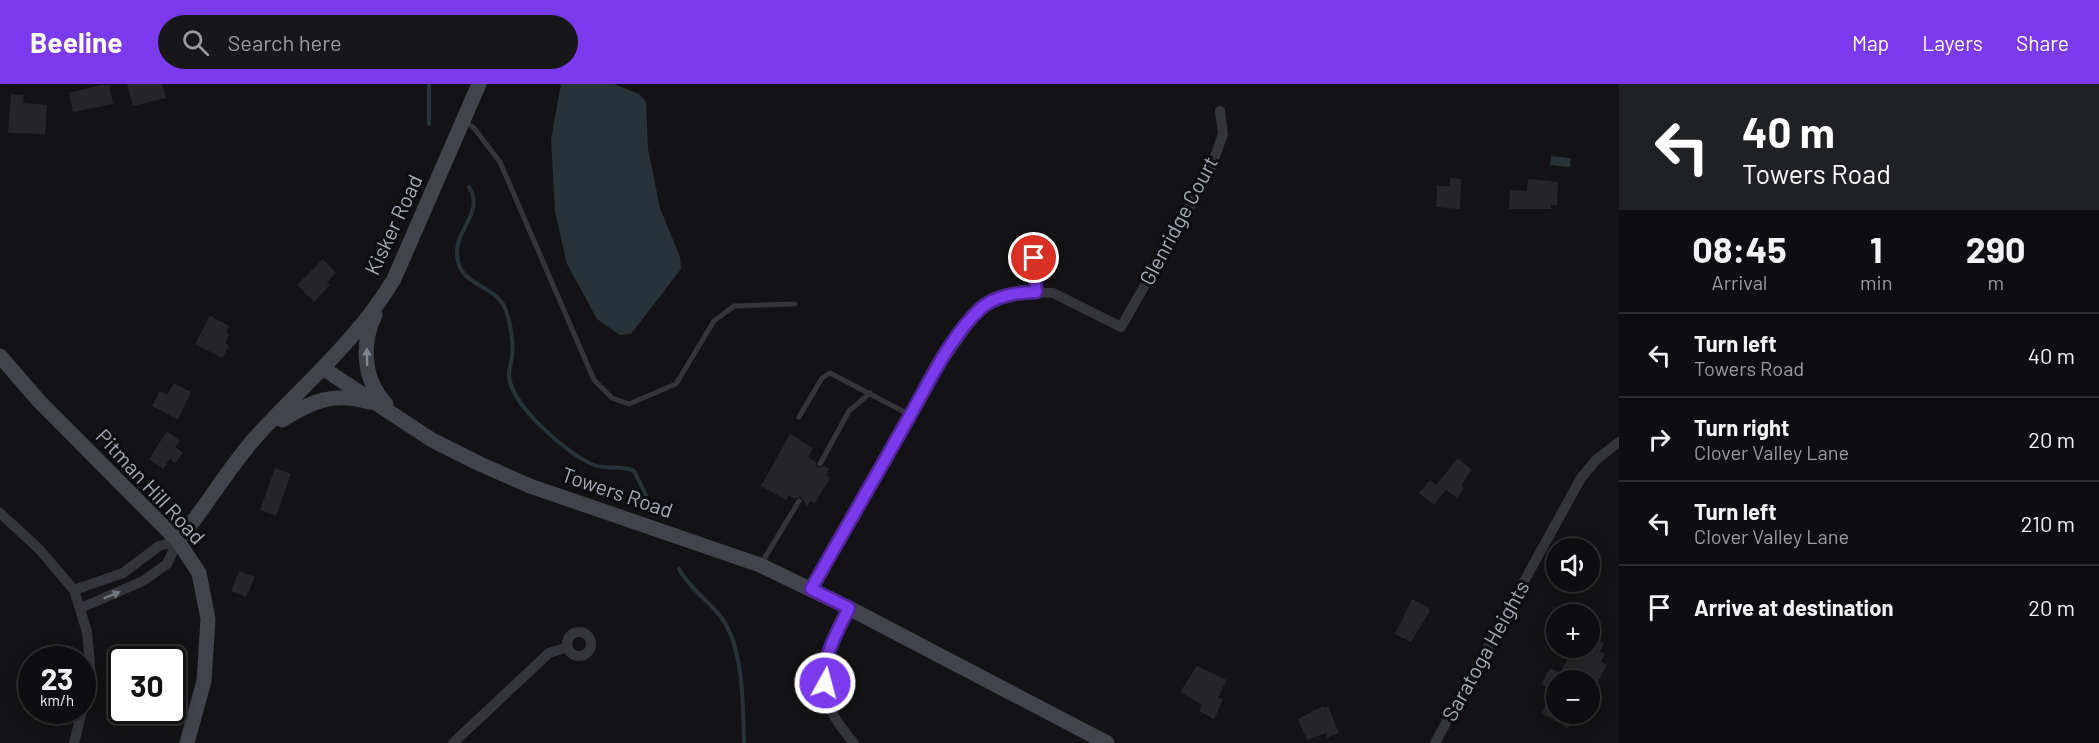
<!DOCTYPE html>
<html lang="en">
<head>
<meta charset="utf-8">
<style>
	:root { --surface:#0e0e10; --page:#171719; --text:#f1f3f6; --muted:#9b9c9f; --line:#2e2e30; --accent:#7c3aed }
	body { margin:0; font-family:Barlow,sans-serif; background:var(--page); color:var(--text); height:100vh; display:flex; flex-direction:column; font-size:22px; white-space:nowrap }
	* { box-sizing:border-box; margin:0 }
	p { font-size:20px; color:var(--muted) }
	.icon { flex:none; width:33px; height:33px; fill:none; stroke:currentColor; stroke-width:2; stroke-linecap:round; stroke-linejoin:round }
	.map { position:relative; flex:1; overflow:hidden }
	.panel { display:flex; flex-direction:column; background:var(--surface); width:480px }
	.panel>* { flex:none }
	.banner { background:#202124; color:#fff; overflow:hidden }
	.controls { position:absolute; left:1546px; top:454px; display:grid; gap:12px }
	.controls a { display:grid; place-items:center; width:54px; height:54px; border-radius:50%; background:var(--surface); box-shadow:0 3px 15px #0003,0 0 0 2px var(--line); font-size:30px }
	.speed { position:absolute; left:18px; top:562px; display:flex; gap:12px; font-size:30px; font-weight:700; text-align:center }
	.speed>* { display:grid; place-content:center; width:78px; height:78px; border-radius:50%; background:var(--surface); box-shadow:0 3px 15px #0003,0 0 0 2px var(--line); line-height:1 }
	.speed small { font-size:15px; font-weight:400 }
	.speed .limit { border:3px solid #111; border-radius:9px; background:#fff; color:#111 }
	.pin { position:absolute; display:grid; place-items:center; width:51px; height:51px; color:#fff; margin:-26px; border:3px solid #fff; border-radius:50%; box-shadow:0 2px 6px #0007 }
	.me { position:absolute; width:66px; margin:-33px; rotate:7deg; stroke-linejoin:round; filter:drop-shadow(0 0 4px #0008) }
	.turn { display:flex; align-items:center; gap:21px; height:126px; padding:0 24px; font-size:27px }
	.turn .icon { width:78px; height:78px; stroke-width:2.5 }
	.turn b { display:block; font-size:42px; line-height:51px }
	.eta { display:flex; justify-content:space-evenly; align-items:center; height:102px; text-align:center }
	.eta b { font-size:36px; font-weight:700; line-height:42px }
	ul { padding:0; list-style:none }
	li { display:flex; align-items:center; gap:18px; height:84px; padding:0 24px; border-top:2px solid var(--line) }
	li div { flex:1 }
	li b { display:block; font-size:22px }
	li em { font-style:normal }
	header { display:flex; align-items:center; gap:36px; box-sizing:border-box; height:84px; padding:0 30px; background:var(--accent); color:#fff }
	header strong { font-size:28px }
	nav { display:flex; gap:33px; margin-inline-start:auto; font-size:21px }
	.search { width:420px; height:54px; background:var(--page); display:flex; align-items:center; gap:15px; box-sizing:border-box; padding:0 21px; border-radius:33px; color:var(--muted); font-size:22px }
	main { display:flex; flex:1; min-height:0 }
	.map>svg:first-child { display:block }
	.water { fill:#283339 }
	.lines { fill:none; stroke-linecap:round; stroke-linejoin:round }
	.stream { stroke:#283339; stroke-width:4 }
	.building { fill:#262629 }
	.lane { stroke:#34353a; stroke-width:5 }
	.street { stroke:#34353a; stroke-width:10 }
	.secondary { stroke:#41444a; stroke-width:15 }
	.oneway { fill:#818790 }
	.oneway2 { fill:#71767e }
	.route-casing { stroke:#51269a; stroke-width:15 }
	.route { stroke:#7c3aed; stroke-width:10 }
	.labels { text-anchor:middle; stroke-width:6; stroke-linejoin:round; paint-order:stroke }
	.street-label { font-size:21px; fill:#a3abb6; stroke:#0e0e10 }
</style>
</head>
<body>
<header>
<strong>Beeline</strong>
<div class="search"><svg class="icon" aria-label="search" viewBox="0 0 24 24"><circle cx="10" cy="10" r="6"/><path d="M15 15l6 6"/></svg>Search here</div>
<nav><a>Map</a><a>Layers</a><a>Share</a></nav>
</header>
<main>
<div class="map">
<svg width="1619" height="659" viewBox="0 0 1619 659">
	<rect width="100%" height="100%" fill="#131315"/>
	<path class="water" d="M561 0H614L639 10 646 18 648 65 660 124 680 173 681 185 631 250 620 251 597 235 567 180 555 128 551 55Z
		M1551 72 1571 74 1570 83 1550 81Z"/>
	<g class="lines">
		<path class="stream" d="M429 0V40
			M469 103C485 128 455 145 457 171 459 202 491 199 504 222 510 234 514 259 512 272 512 278 509 283 509 290 508 319 568 371 594 381 607 386 621 381 634 387L646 411
			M679 485C689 504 708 516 721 533 744 564 743 622 744 659"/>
	</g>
	<path class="building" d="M127 0H162L166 14 133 22Z
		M102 1H109L113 20 73 28 69 9Z
		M11 10 24 11 23 19 47 21 45 50 8 49Z
		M1450 94 1461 95 1460 125 1436 123 1437 102H1450Z
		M1528 95 1558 98 1557 121H1551V125H1509L1510 106 1527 107Z
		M323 175 336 189 327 198 330 201 314 218 297 201Z
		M210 232 229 242 226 248 229 250 225 259 229 262 222 274 195 260Z
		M174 299 191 308 178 336 152 322 160 307 167 311Z
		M167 347 180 357 175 363 183 369 175 379 170 375 163 385 149 375Z
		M790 350 813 364 808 373 816 378 817 384 824 382 829 385 826 391 830 394 815 419 810 417 807 422 800 412 795 415 789 411 786 416 761 402Z
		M1458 374 1472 386 1465 395 1462 402 1465 404 1457 414 1446 406 1434 421 1419 409 1430 396 1436 401Z
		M275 384 291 390 276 432 260 426Z
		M239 487 255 493 246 513 231 507Z
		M1412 515 1428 523 1430 527 1411 558 1395 550Z
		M1590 552 1604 559 1600 567 1605 570 1601 578 1607 581 1590 612V597H1557V630H1576L1568 644 1542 629 1553 607 1541 600 1550 584 1560 589 1573 564H1590Z
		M1197 582 1227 596 1218 613 1223 616 1214 635 1199 627 1202 621 1180 608Z
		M1323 622 1324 624 1328 622 1339 649 1327 654 1326 649 1307 656 1298 635Z"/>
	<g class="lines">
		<path class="lane" d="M466 38 474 44 500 78 594 296 612 314 629 320 676 300 714 237 734 222 795 220
			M799 333 822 294 830 289 910 331
			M820 380 849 327 870 309
			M761 480 799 417"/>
		<path class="street" d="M1034 174 1036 208
			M0 429 39 465 74 506 87 548 91 592 82 624
			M811 505 937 285 981 224 1020 208 1053 209 1121 243 1209 89 1223 50 1220 27
			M74 506 123 489 159 462 178 457
			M81 524 143 497 167 480 178 457
			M849 524C821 579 809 609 854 659
			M567 560a12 12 0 1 1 24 0a12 12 0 1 1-24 0Z
			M74 659 82 627
			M453 659 549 569 568 563
			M1435 659 1581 394 1596 376 1619 358"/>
		<path class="secondary" d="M375 231C361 260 363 296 386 320
			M0 272 39 317 178 457 199 489 208 535 204 597 187 659
			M324 285 432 356 480 380 530 402 760 481 849 524 1107 659
			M282 336C310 318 334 307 369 318
			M178 457C205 424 227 386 255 354 303 301 357 257 394 195L479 0"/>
	</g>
	<defs><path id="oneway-solid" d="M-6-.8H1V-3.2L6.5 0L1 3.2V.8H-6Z" transform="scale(1.5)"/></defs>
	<use class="oneway" href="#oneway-solid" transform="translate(367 273) rotate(-91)"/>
	<use class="oneway2" href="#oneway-solid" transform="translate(112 511) rotate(-22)"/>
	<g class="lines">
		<defs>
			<path id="route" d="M825 599C823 571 837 548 849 524L811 505C843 449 876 392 908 335 929 299 949 254 980 225 994 212 1018 208 1036 208L1034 174"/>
		</defs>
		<use href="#route" class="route-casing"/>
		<use href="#route" class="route"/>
	</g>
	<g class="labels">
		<g class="street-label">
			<text transform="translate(1179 137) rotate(-62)" y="7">Glenridge Court</text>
			<text transform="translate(394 141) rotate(-65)" y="7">Kisker Road</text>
			<text transform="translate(150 403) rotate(47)" y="7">Pitman Hill Road</text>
			<text transform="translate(617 409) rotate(19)" y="7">Towers Road</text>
			<text transform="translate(1486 567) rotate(-61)" y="7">Saratoga Heights</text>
		</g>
	</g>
</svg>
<div class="controls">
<a><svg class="icon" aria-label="sound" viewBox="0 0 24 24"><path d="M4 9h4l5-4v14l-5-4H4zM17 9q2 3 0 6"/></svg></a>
<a>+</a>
<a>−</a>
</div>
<div class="speed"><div>23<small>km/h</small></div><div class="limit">30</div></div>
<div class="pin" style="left:1034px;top:174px;background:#d93025"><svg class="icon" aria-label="arrive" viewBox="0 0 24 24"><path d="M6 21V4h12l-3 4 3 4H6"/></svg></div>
<svg class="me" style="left:825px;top:599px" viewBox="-20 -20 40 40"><circle r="17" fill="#7c3aed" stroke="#fff" stroke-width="3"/><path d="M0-11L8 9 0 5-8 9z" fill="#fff"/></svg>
</div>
<section class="panel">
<div class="banner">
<div class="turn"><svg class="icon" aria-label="left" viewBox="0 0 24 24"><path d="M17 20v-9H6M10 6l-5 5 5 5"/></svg><div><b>40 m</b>Towers Road</div></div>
</div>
<div class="eta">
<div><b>08:45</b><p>Arrival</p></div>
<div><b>1</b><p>min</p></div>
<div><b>290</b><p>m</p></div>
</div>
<ul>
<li><svg class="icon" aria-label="left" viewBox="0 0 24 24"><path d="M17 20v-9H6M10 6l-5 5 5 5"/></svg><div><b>Turn left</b><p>Towers Road</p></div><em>40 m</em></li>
<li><svg class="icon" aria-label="right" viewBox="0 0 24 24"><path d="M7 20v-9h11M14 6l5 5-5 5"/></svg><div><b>Turn right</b><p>Clover Valley Lane</p></div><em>20 m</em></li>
<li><svg class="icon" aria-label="left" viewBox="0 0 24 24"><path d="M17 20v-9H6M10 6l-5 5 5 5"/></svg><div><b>Turn left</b><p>Clover Valley Lane</p></div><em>210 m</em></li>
<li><svg class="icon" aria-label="arrive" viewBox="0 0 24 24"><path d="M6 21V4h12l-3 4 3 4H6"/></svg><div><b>Arrive at destination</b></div><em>20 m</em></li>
</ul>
</section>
</main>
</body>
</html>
